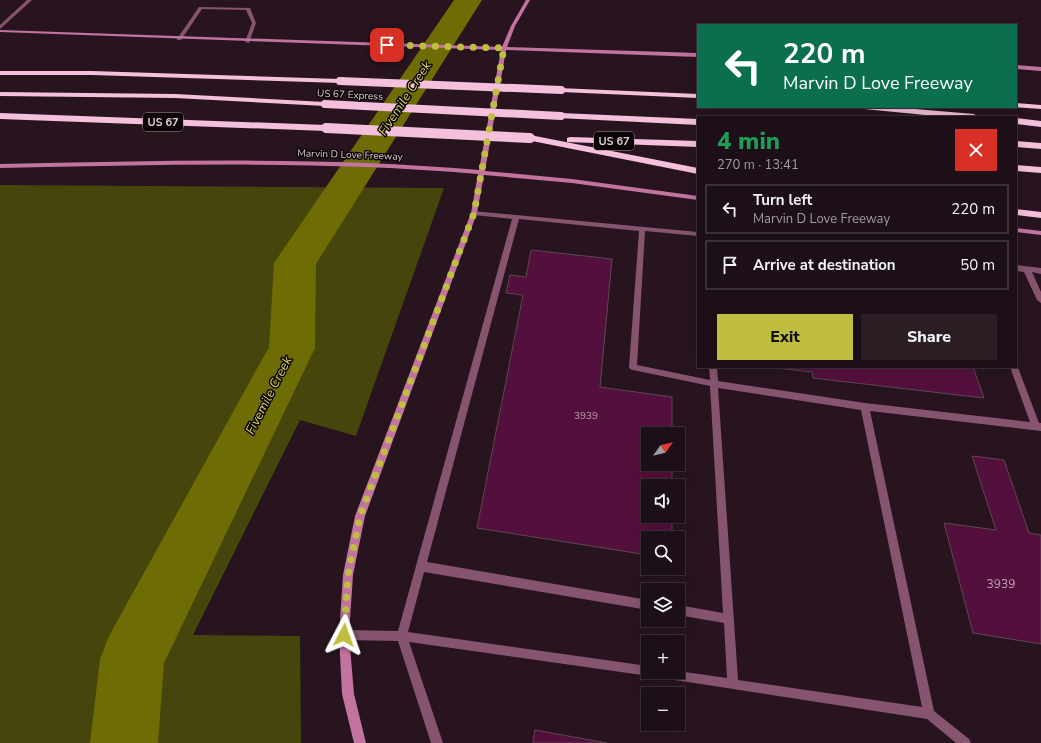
<!DOCTYPE html>
<html lang="en">
<head>
<meta charset="utf-8">
<style>
	:root { --surface:#1d0f17; --page:#2a1d24; --text:#f1f3f6; --muted:#a09ca1; --line:#3b2f36; --accent:#c0be41 }
	body { margin:0; font-family:"Nunito Sans",sans-serif; background:var(--page); color:var(--text); height:100vh; display:flex; flex-direction:column; font-size:15px; white-space:nowrap }
	* { box-sizing:border-box; margin:0 }
	p { font-size:13px; color:var(--muted) }
	.icon { flex:none; width:22px; height:22px; fill:none; stroke:currentColor; stroke-width:2; stroke-linecap:round; stroke-linejoin:round }
	.map { position:relative; flex:1; overflow:hidden }
	.side { position:absolute; left:697px; top:116px; width:320px; height:252px; display:flex; flex-direction:column; background:var(--surface); border-radius:0px; box-shadow:0 4px 16px #0002,0 0 0 1px var(--line) }
	.side>* { flex:none }
	.guide { position:absolute; left:697px; top:24px; width:320px; height:84px; border-radius:0px; box-shadow:0 4px 16px #0002,0 0 0 1px var(--line); background:#0b6e4f; color:#fff; overflow:hidden }
	.needle { width:26px; rotate:56deg }
	.controls { position:absolute; left:641px; top:427px; display:grid; gap:8px }
	.controls a { display:grid; place-items:center; width:44px; height:44px; border-radius:0px; background:var(--surface); box-shadow:0 4px 16px #0002,0 0 0 1px var(--line); font-size:20px }
	.pin { position:absolute; display:grid; place-items:center; width:34px; height:34px; color:#fff; margin:-17px; border-radius:8px; box-shadow:0 2px 6px #0006 }
	.me { position:absolute; width:44px; margin:-22px; rotate:4deg; stroke-linejoin:round; filter:drop-shadow(0 0 3px #0008) }
	.turn { display:flex; align-items:center; gap:14px; height:84px; padding:0 20px; font-size:18px }
	.turn .icon { width:52px; height:52px; stroke-width:2.5 }
	.turn b { display:block; font-size:28px; line-height:34px }
	.round { display:grid; place-items:center; flex:none; width:42px; height:42px; border-radius:0px; background:var(--page) }
	.head { display:flex; align-items:center; justify-content:space-between; height:68px; padding:0 20px }
	h1 { font-size:24px; font-weight:800; line-height:30px; color:#1e9e55 }
	.primary-button { display:flex; gap:8px; margin-top:auto; padding:8px 20px }
	.primary-button a { flex:1; height:46px; border-radius:0px; background:var(--accent); color:#111; font-size:16px; font-weight:800; line-height:46px; text-align:center }
	.primary-button a+a { background:var(--page); color:var(--text) }
	ul { padding:0; list-style:none }
	li { display:flex; align-items:center; gap:12px; height:50px; margin:0 8px 6px; padding:0 12px; border:2px solid var(--line); border-radius:0px }
	li div { flex:1 }
	li b { display:block; font-size:15px }
	li em { font-style:normal }
	.map>svg:first-child { display:block }
	.green { fill:#46450b }
	.lines { fill:none; stroke-linecap:round; stroke-linejoin:round }
	.river { fill:#6e6c04; fill-rule:evenodd }
	.building { fill:#54103c; stroke:#5e4753 }
	.lane { fill:#86546f; fill-rule:evenodd }
	.secondary { fill:#c373a0; fill-rule:evenodd }
	.highway { fill:#f4c0db; fill-rule:evenodd }
	.highway-bridge-far1 { stroke:#f4c0db; stroke-width:8 }
	.highway-bridge { stroke:#f4c0db; stroke-width:10 }
	.route { stroke:#c0be41; stroke-width:7; stroke-dasharray:0 12.6 }
	.labels { text-anchor:middle; stroke-width:3; stroke-linejoin:round; paint-order:stroke }
	.far-street-label { font-size:10px; fill:#ded0d7; stroke:#0b0407 }
	.number-label { font-size:10px; fill:#bca0b0 }
	.shield { fill:#0b0407; stroke:#9f9399; stroke-width:1 }
	.shield-label { font-size:11px; font-weight:bold; fill:#ded0d7 }
	.near-number-label { font-size:12px; fill:#bca0b0 }
	.water-label { font-size:13px; font-style:italic; fill:#d8d761; stroke:#0b0407 }
</style>
</head>
<body>
<div class="map">
<svg width="1041" height="743" viewBox="0 0 1041 743">
	<rect width="100%" height="100%" fill="#27141f"/>
	<path class="green" d="M0 185 444 188 356 436 300 420 193 635 300 636 301 743H0Z"/>
	<g class="lines">
		<path class="river" d="M454 0H482L316 264 315 348 164 663 158 743H90L100 659 109 636 269 347 274 263Z"/>
	</g>
	<path class="building" d="M531 250 612 259 600 387 672 397V434H648V464H672V486H648V516H672V538H648V555L477 528 523 295 506 293 510 275 526 277Z
		M767 367H973L984 398 813 378 812 372Z
		M972 456 1004 460 1029 533 1041 535V644L973 633 944 523 996 530Z
		M535 730 607 743H533Z"/>
	<g class="lines">
		<path class="lane" d="M27 0H32L0 29V25Z
			M199 7 250 8 256 23 249 43 245 42 252 23 246 10 202 9 181 40H177V39Z
			M472 211 698 232V236L645 231 637 365 710 380 709 367H717L718 381 865 403 1030 422 1010 367H1016L1017 365 1039 423H1041V431L870 411 934 711 969 739 971 743H956L927 719 649 676 409 642 443 743H431L398 641 344 640 340 639 339 635 340 631 344 630 398 631 512 219 474 215 471 213ZM519 219 639 231 629 367 630 369 633 370 710 386 723 613 678 605V615L724 623 727 678 678 671V672H648V666L408 632 424 572 648 610V600L427 562ZM718 388 861 410 922 707 738 680Z
			M1016 265 1041 268V274L1032 272 1041 292V303L1037 300 1024 272 1016 271Z"/>
		<path class="secondary" d="M526 0H530L515 26 507 47 698 53V57L506 50 485 171 572 179 698 196V200L572 183 484 175 477 213 365 516 353 575 349 635 354 694 366 743H354L342 694 339 635 343 575 355 516 471 213 478 174C319 160 159 165 0 168V164C160 161 320 156 479 170L501 50 0 32V30L502 47 511 26Z
			M1016 65 1041 67V71L1016 69Z
			M1016 228 1041 231V235L1016 232Z"/>
		<path class="highway" d="M0 71H92L340 79 344 81 340 83 92 75H0Z
			M558 88 698 94V98L561 92H558Z
			M0 92 175 94 325 102 329 104 325 106 175 98 0 96Z
			M1016 103 1041 105V109L1014 107H1016Z
			M860 107H891L974 114 978 117H946L864 109Z
			M0 113 326 125 330 128 326 131 0 119Z
			M561 113 698 119V125L558 118 557 116Z
			M1016 118 1041 121V127L1016 124Z
			M530 135 698 168V174L527 140 526 138Z
			M570 137 698 141V147L567 142V138Z
			M1016 141 1041 143V149L1016 147Z
			M1016 165 1041 167V173L1016 171Z
			M1016 209 1041 212V218L1016 215Z"/>
		<path class="highway-bridge-far1" d="M340 81 561 90
			M325 104 561 116"/>
		<path class="highway-bridge" d="M326 128 530 138"/>
	</g>
	<g class="lines">
		<path class="route" d="M344 635 348 575 360 516 474 213 504 48 387 45"/>
	</g>
	<g class="labels">
		<g class="far-street-label">
			<text transform="translate(350 94) rotate(3)" y="4">US 67 Express</text>
			<text transform="translate(350 154) rotate(2)" y="4">Marvin D Love Freeway</text>
		</g>
		<g class="number-label">
			<text x="586" y="419">3939</text>
		</g>
		<g class="shield">
			<rect x="143" y="113" width="40" height="18" rx="3"/>
			<rect x="594" y="132" width="40" height="18" rx="3"/>
		</g>
		<g class="shield-label">
			<text x="163" y="126">US 67</text>
			<text x="614" y="145">US 67</text>
		</g>
		<g class="near-number-label">
			<text x="1001" y="588">3939</text>
		</g>
		<g class="water-label">
			<text transform="translate(404 98) rotate(-57)" y="5">Fivemile Creek</text>
			<text transform="translate(268 395) rotate(-63)" y="5">Fivemile Creek</text>
		</g>
	</g>
</svg>
<div class="controls">
<a><svg class="needle" viewBox="-14 -14 28 28"><path d="M0-13l5 13h-10z" fill="#e53935"/><path d="M0 13l5-13h-10z" fill="#a09ca1"/></svg></a>
<a><svg class="icon" aria-label="sound" viewBox="0 0 24 24"><path d="M4 9h4l5-4v14l-5-4H4zM17 9q2 3 0 6"/></svg></a>
<a><svg class="icon" aria-label="search" viewBox="0 0 24 24"><circle cx="10" cy="10" r="6"/><path d="M15 15l6 6"/></svg></a>
<a><svg class="icon" aria-label="layers" viewBox="0 0 24 24"><path d="M12 4l9 5-9 5-9-5zM3 14l9 5 9-5"/></svg></a>
<a>+</a>
<a>−</a>
</div>
<div class="pin" style="left:387px;top:45px;background:#d93025"><svg class="icon" aria-label="arrive" viewBox="0 0 24 24"><path d="M6 21V4h12l-3 4 3 4H6"/></svg></div>
<svg class="me" style="left:344px;top:635px" viewBox="-20 -20 40 40"><path d="M0-17L14 15 0 8-14 15z" fill="#c0be41" stroke="#fff" stroke-width="4"/></svg>
<div class="guide">
<div class="turn"><svg class="icon" aria-label="left" viewBox="0 0 24 24"><path d="M17 20v-9H6M10 6l-5 5 5 5"/></svg><div><b>220 m</b>Marvin D Love Freeway</div></div>
</div>
<section class="side">
<div class="head"><div><h1>4 min</h1><p>270 m · 13:41</p></div><a class="round" style="background:#d93025;color:#fff"><svg class="icon" aria-label="close" viewBox="0 0 24 24"><path d="M6 6l12 12M18 6L6 18"/></svg></a></div>
<ul>
<li><svg class="icon" aria-label="left" viewBox="0 0 24 24"><path d="M17 20v-9H6M10 6l-5 5 5 5"/></svg><div><b>Turn left</b><p>Marvin D Love Freeway</p></div><em>220 m</em></li>
<li><svg class="icon" aria-label="arrive" viewBox="0 0 24 24"><path d="M6 21V4h12l-3 4 3 4H6"/></svg><div><b>Arrive at destination</b></div><em>50 m</em></li>
</ul>
<div class="primary-button"><a>Exit</a><a>Share</a></div>
</section>
</div>
</body>
</html>
